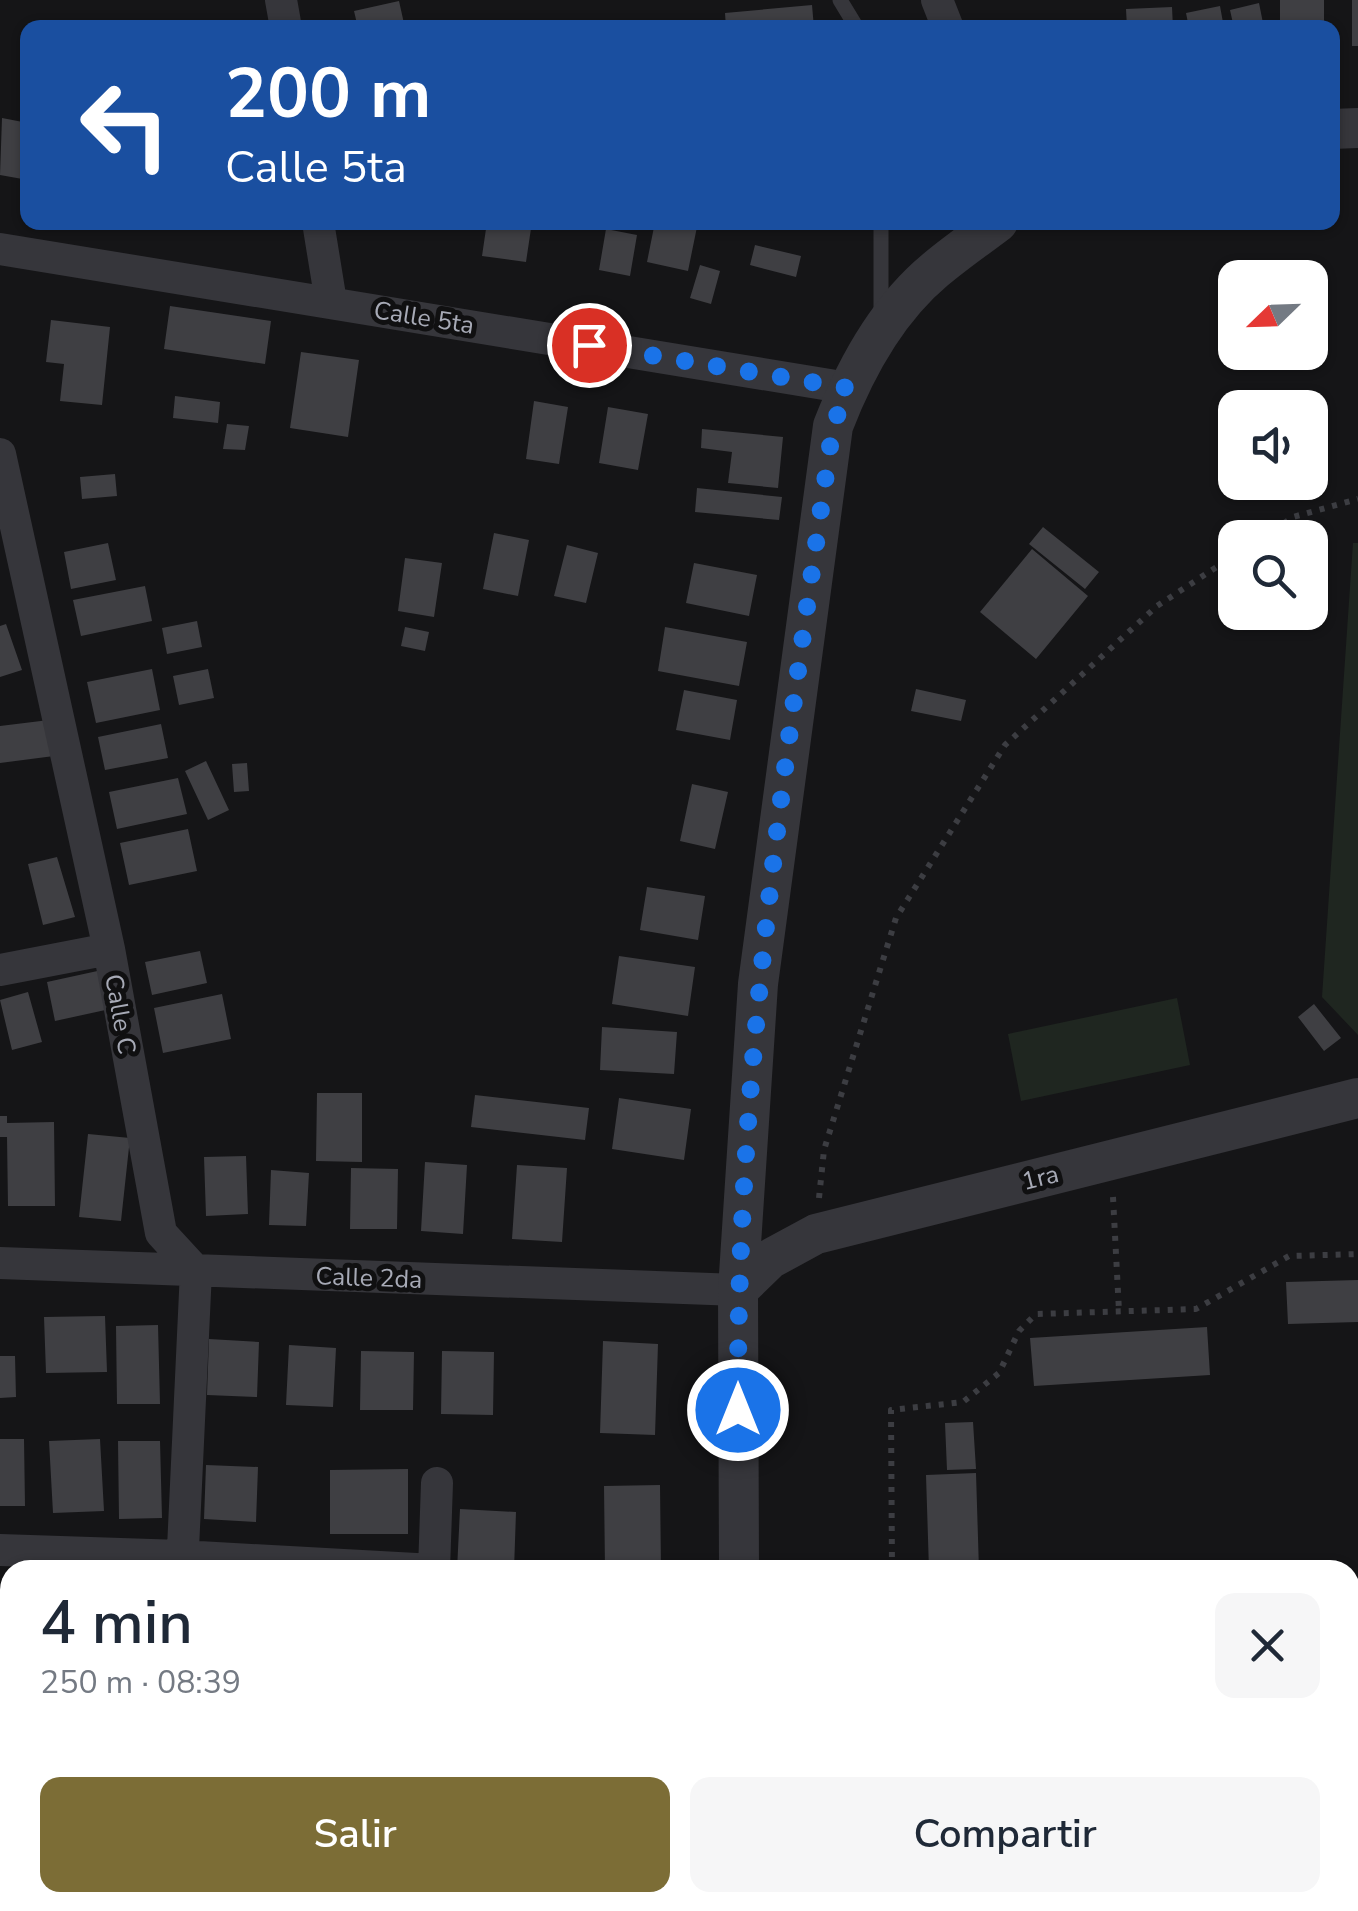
<!DOCTYPE html>
<html lang="es">
<head>
<meta charset="utf-8">
<style>
	:root { --surface:#fff; --page:#f6f6f7; --text:#1f2937; --muted:#747a83; --accent:#7c6d36 }
	body { margin:0; font-family:"Nunito Sans",sans-serif; background:var(--page); color:var(--text); height:100vh; display:flex; flex-direction:column; font-size:38px; white-space:nowrap }
	* { box-sizing:border-box; margin:0 }
	p { font-size:32px; color:var(--muted) }
	.icon { flex:none; width:55px; height:55px; fill:none; stroke:currentColor; stroke-width:2; stroke-linecap:round; stroke-linejoin:round }
	.map { position:relative; flex:1; overflow:hidden }
	.panel { position:absolute; left:0px; top:1560px; width:1360px; height:352px; display:flex; flex-direction:column; background:var(--surface); border-radius:30px 30px 0 0; box-shadow:0 2px 8px #0004 }
	.panel>* { flex:none }
	.top-card { position:absolute; left:20px; top:20px; width:1320px; height:210px; border-radius:20px; box-shadow:0 2px 8px #0004; background:#1a4fa0; color:#fff; overflow:hidden }
	.needle { width:65px; rotate:247deg }
	.tools { position:absolute; left:1218px; top:260px; display:grid; gap:20px }
	.tools a { display:grid; place-items:center; width:110px; height:110px; border-radius:20px; background:var(--surface); box-shadow:0 2px 8px #0004; font-size:50px }
	.pin { position:absolute; display:grid; place-items:center; width:85px; height:85px; color:#fff; margin:-42px; border:5px solid #fff; border-radius:50%; box-shadow:0 2px 10px #0007 }
	.me { position:absolute; width:110px; margin:-55px; rotate:0deg; stroke-linejoin:round; filter:drop-shadow(0 0 8px #0008) }
	.turn { display:flex; align-items:center; gap:35px; height:210px; padding:0 40px; font-size:45px }
	.turn .icon { width:130px; height:130px; stroke-width:2.5 }
	.turn b { display:block; font-size:70px; line-height:85px }
	.round { display:grid; place-items:center; flex:none; width:105px; height:105px; border-radius:20px; background:var(--page) }
	.overview { display:flex; align-items:center; justify-content:space-between; height:170px; padding:0 40px }
	h1 { font-size:60px; font-weight:600; line-height:75px }
	.cta { display:flex; gap:20px; margin-top:auto; padding:20px 40px }
	.cta a { flex:1; height:115px; border-radius:20px; background:var(--accent); color:#fff; font-size:40px; font-weight:600; line-height:115px; text-align:center }
	.cta a+a { background:var(--page); color:var(--text) }
	.map>svg:first-child { display:block }
	.green { fill:#1f2620 }
	.building { fill:#3f3f43 }
	.lines { fill:none; stroke-linecap:round; stroke-linejoin:round }
	.path { stroke:#3c3d42; stroke-width:6; stroke-dasharray:5 8; stroke-linecap:butt }
	.service { stroke:#36363b; stroke-width:15 }
	.minor { stroke:#36363b; stroke-width:32 }
	.tertiary { stroke:#36363b; stroke-width:40 }
	.route { stroke:#1a73e8; stroke-width:18; stroke-dasharray:0 32.4 }
	.labels { text-anchor:middle; stroke-width:10; stroke-linejoin:round; paint-order:stroke }
	.street-label { font-size:25px; fill:#a7aab6; stroke:#101011 }
</style>
</head>
<body>
<div class="map">
<svg width="1358" height="1911" viewBox="0 0 1358 1911">
	<rect width="100%" height="100%" fill="#151517"/>
	<path class="green" d="M1353 543H1358V1035L1322 997Z
		M1177 998 1190 1065 1021 1101 1008 1034Z"/>
	<path class="building" d="M1280 0H1324V28H1280Z
		M1352 0H1358V46H1352Z
		M399 1 405 28H358L354 11Z
		M1259 3 1264 28H1234L1230 10Z
		M812 5 814 28H726L725 13Z
		M1220 6 1224 28H1189L1186 13Z
		M1172 7 1173 28H1127L1126 9Z
		M2 118 28 123V180L0 175Z
		M487 222H532L526 262 482 256Z
		M655 222H698L688 271 647 262Z
		M606 229 637 235 630 276 599 270Z
		M755 245 801 256 796 277 750 265Z
		M700 265 720 271 711 304 690 298Z
		M170 306 271 321 265 364 164 349Z
		M51 320 110 327 102 405 60 401 64 364 46 362Z
		M301 352 359 360 348 437 290 428Z
		M175 396 220 402 218 423 173 418Z
		M534 401 568 407 559 464 526 459Z
		M608 407 648 414 638 470 599 463Z
		M227 424 249 426 245 450 223 449Z
		M702 429 783 437 778 488 728 483 732 452 701 448Z
		M115 474 117 496 82 499 80 477Z
		M697 488 782 497 779 520 695 512Z
		M1043 527 1099 572 1085 589 1029 544Z
		M494 533 529 540 518 596 483 589Z
		M108 543 116 580 71 589 64 552Z
		M567 545 598 553 586 603 554 596Z
		M1032 549 1088 596 1036 659 980 612Z
		M405 558 442 563 434 617 398 611Z
		M694 563 757 575 749 616 686 603Z
		M145 586 152 621 81 636 73 600Z
		M197 621 202 647 167 654 162 628Z
		M6 624 22 670 0 677V626Z
		M405 627 429 632 425 651 401 646Z
		M665 627 747 642 739 686 658 671Z
		M152 669 160 710 96 723 87 682Z
		M208 669 214 698 179 705 173 676Z
		M916 689 966 700 961 721 911 711Z
		M684 690 737 700 730 740 676 730Z
		M49 720 54 756 0 763V726Z
		M161 724 168 758 105 770 98 737Z
		M206 761 229 810 208 820 185 771Z
		M247 763 249 791 234 792 232 764Z
		M178 778 187 814 117 829 109 792Z
		M692 784 728 792 715 849 680 841Z
		M188 829 197 871 129 885 120 843Z
		M57 857 75 917 43 925 28 864Z
		M647 887 705 896 698 940 640 930Z
		M200 951 207 983 152 995 145 962Z
		M619 956 695 967 688 1016 612 1004Z
		M102 970 110 1009 55 1021 47 982Z
		M28 992 42 1042 12 1050 0 1000Z
		M222 994 231 1039 163 1053 154 1008Z
		M1314 1004 1341 1038 1324 1051 1298 1017Z
		M602 1027 677 1032 674 1074 600 1070Z
		M317 1093H362V1162L316 1161Z
		M475 1095 589 1108 585 1140 471 1127Z
		M619 1098 691 1109 684 1160 612 1149Z
		M0 1116H7V1123L54 1122 55 1206H8L7 1137H0Z
		M88 1134 130 1138 121 1221 79 1217Z
		M246 1156 248 1214 206 1216 204 1157Z
		M425 1162 467 1165 463 1234 421 1231Z
		M517 1165 567 1168 562 1242 512 1239Z
		M351 1168 398 1169 397 1229H350Z
		M271 1170 309 1173 306 1226 269 1225Z
		M1358 1280V1322L1288 1324 1286 1282Z
		M105 1316 107 1372 46 1373 44 1317Z
		M158 1325 160 1404H117L116 1326Z
		M1207 1327 1210 1375 1034 1386 1030 1338Z
		M209 1339 259 1342 257 1397 207 1395Z
		M603 1341 658 1344 655 1435 600 1433Z
		M289 1345 336 1348 333 1407 286 1405Z
		M361 1351 414 1352 413 1410H360Z
		M442 1351 494 1352 493 1415 441 1414Z
		M0 1356H15L16 1397 0 1398Z
		M973 1422 976 1469 947 1470 945 1423Z
		M0 1439H24L25 1506H0Z
		M100 1439 104 1511 53 1513 49 1441Z
		M118 1441H160L162 1518 119 1519Z
		M206 1465 258 1467 256 1522 204 1519Z
		M408 1469V1534H330V1470Z
		M976 1473 979 1570H929L926 1475Z
		M660 1485 661 1570H605L604 1486Z
		M460 1509 516 1512 514 1570H457Z
		M0 1764H10V1805H0Z
		M41 1902H76V1911H40Z
		M216 1902H253V1911H216Z
		M293 1905H334V1911H292Z"/>
	<g class="lines">
		<path class="path" d="M1262 538 1293 517 1358 499
			M1113 1197 1119 1311
			M819 1198 824 1150 896 918 1005 745 1157 606 1235 555
			M892 1570 891 1410 963 1402 999 1373 1019 1331 1036 1314 1196 1309 1289 1256 1358 1254"/>
		<path class="service" d="M840 0 857 28
			M881 316V222
			M924 1902 1144 1907"/>
		<path class="minor" d="M281 0 286 28
			M937 0 948 28
			M318 222 331 302
			M0 249 848 388
			M0 454 109 949 161 1233 196 1271 182 1570
			M0 970 109 949
			M0 1263 738 1290
			M0 1550 181 1556 434 1570
			M434 1570 437 1483
			M0 1845H10"/>
		<path class="tertiary" d="M1332 129 1358 128
			M738 1290 770 1259 816 1234 1358 1098
			M739 1570 738 1290 758 984 833 426C855 369 887 310 935 270 955 253 977 238 998 222
			M741 1902V1911"/>
	</g>
	<g class="lines">
		<path class="route" d="M589 345 848 388 833 426C786 752 736 1080 738 1410"/>
	</g>
	<g class="labels">
		<g class="street-label">
			<text transform="translate(424 317) rotate(9)" y="9">Calle 5ta</text>
			<text transform="translate(121 1014) rotate(80)" y="9">Calle C</text>
			<text transform="translate(1040 1177) rotate(-14)" y="9">1ra</text>
			<text transform="translate(369 1277) rotate(2)" y="9">Calle 2da</text>
		</g>
	</g>
</svg>
<div class="tools">
<a><svg class="needle" viewBox="-14 -14 28 28"><path d="M0-13l5 13h-10z" fill="#e53935"/><path d="M0 13l5-13h-10z" fill="#747a83"/></svg></a>
<a><svg class="icon" aria-label="sound" viewBox="0 0 24 24"><path d="M4 9h4l5-4v14l-5-4H4zM17 9q2 3 0 6"/></svg></a>
<a><svg class="icon" aria-label="search" viewBox="0 0 24 24"><circle cx="10" cy="10" r="6"/><path d="M15 15l6 6"/></svg></a>
</div>
<div class="pin" style="left:589px;top:345px;background:#d93025"><svg class="icon" aria-label="arrive" viewBox="0 0 24 24"><path d="M6 21V4h12l-3 4 3 4H6"/></svg></div>
<svg class="me" style="left:738px;top:1410px" viewBox="-20 -20 40 40"><circle r="17" fill="#1a73e8" stroke="#fff" stroke-width="3"/><path d="M0-11L8 9 0 5-8 9z" fill="#fff"/></svg>
<div class="top-card">
<div class="turn"><svg class="icon" aria-label="left" viewBox="0 0 24 24"><path d="M17 20v-9H6M10 6l-5 5 5 5"/></svg><div><b>200 m</b>Calle 5ta</div></div>
</div>
<section class="panel">
<div class="overview"><div><h1>4 min</h1><p>250 m · 08:39</p></div><a class="round"><svg class="icon" aria-label="close" viewBox="0 0 24 24"><path d="M6 6l12 12M18 6L6 18"/></svg></a></div>
<div class="cta"><a>Salir</a><a>Compartir</a></div>
</section>
</div>
</body>
</html>
